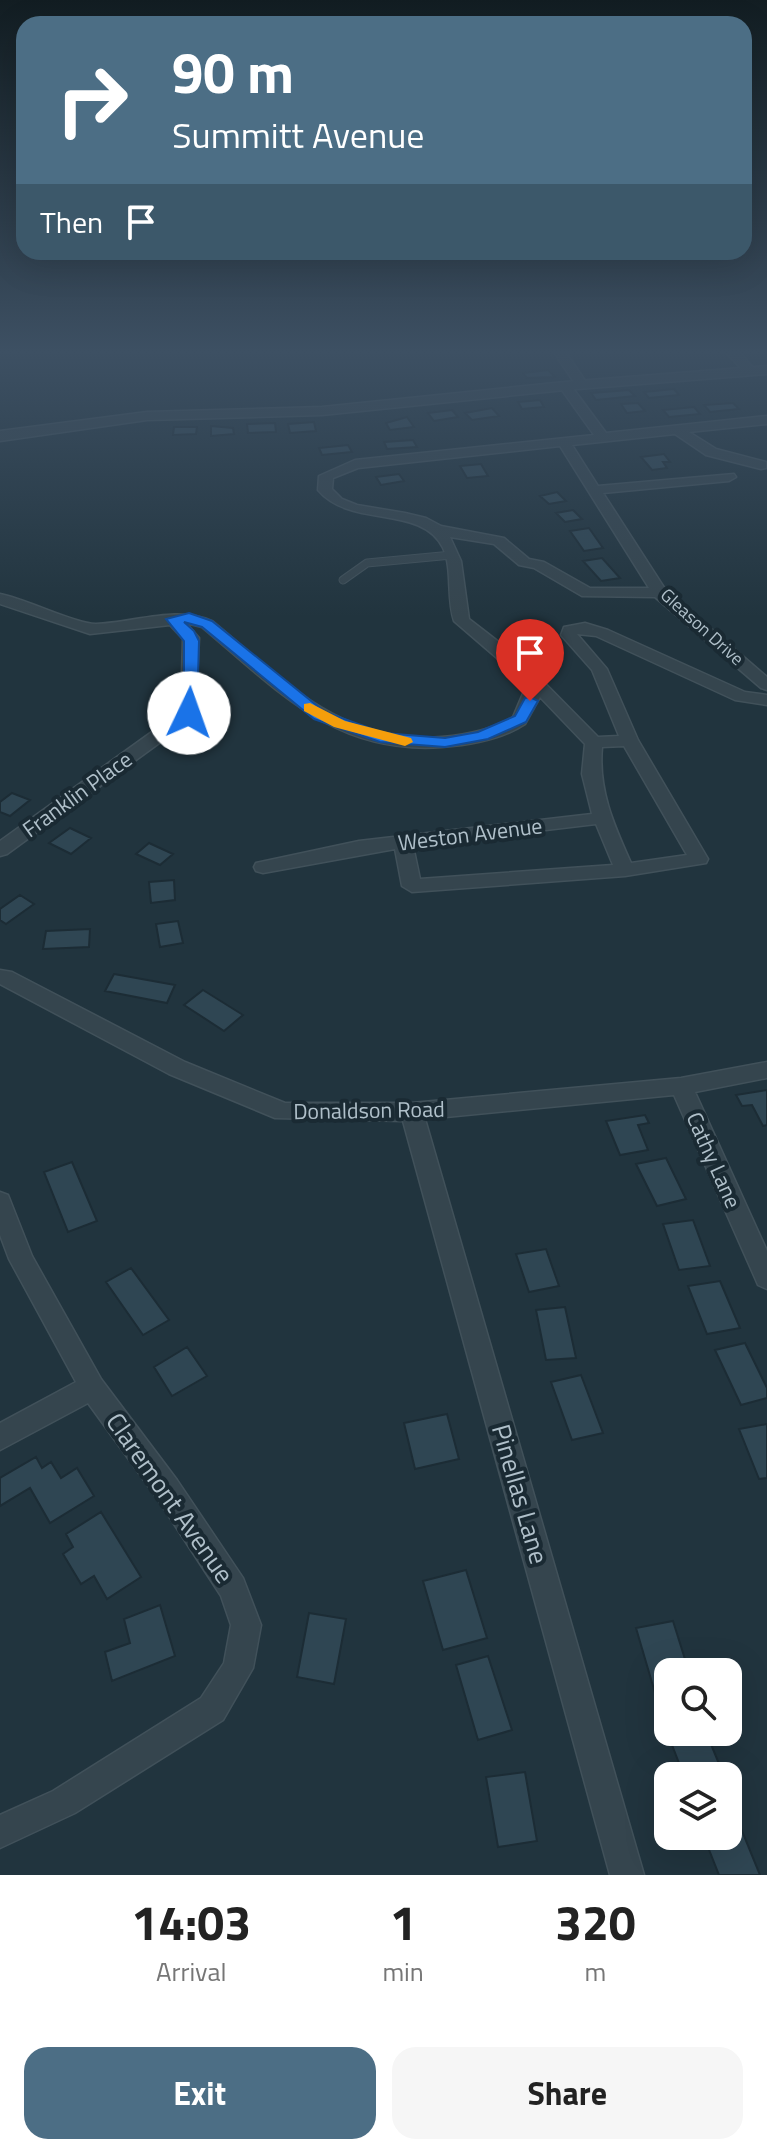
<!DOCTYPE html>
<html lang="en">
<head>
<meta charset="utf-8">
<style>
	:root { --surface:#fff; --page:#f6f6f6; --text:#222; --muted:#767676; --accent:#4c6e85 }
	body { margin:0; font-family:"Titillium Web",sans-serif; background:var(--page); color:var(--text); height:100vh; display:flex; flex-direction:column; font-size:30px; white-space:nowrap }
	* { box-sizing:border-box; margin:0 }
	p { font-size:26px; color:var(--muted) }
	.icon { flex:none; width:44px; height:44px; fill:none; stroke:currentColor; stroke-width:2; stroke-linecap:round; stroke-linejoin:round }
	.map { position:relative; height:1875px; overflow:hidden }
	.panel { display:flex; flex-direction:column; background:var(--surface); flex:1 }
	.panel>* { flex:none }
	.banner { position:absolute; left:16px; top:16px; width:736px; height:244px; border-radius:24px; box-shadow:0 8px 32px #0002; background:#4c6e85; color:#fff; overflow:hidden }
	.tools { position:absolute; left:654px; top:1658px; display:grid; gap:16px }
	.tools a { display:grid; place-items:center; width:88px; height:88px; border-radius:16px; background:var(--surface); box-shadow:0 8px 32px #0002; font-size:40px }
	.pin { position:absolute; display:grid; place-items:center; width:68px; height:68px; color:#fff; margin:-82px -34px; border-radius:50% 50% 50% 0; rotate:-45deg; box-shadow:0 0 8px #0007 }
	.pin .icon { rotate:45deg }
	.me { position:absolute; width:88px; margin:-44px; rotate:3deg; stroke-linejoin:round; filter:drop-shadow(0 0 6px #0008) }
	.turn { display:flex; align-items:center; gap:28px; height:168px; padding:0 24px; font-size:36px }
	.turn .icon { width:104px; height:104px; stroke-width:2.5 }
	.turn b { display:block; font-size:56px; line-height:68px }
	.then { display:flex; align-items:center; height:76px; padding:0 24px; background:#0003; gap:16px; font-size:30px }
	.eta { display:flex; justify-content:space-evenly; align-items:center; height:136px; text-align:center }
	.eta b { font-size:48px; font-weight:700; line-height:56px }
	.action { display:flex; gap:16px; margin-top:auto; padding:16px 24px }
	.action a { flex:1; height:92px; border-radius:24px; background:var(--accent); color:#fff; font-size:32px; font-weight:700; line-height:92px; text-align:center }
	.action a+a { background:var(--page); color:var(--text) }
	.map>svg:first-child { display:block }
	.building { fill:#2f4653; stroke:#1c2c35; stroke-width:2 }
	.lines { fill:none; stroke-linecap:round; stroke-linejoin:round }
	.service-casing { stroke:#41515a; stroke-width:9 }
	.minor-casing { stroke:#41515a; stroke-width:3 }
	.tertiary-casing { stroke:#41515a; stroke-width:3 }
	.service { stroke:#35454e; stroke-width:7 }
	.minor { fill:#35454e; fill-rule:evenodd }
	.tertiary { fill:#35454e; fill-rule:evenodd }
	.route { fill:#1a73e8; stroke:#114b97; stroke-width:2 }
	.slow { fill:#f59e0b }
	.labels { text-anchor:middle; stroke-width:8; stroke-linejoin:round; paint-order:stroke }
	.far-street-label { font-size:18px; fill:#b0c0ca; stroke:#1a2a33 }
	.street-label { font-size:22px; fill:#b0c0ca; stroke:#1a2a33 }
	.near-street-label { font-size:26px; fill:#b0c0ca; stroke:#1a2a33 }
</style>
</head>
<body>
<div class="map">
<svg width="767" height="1875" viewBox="0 0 767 1875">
	<rect width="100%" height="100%" fill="#21343e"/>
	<path class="building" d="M548 370 555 377 527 378 523 373Z
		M674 389 679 395 649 398 644 392Z
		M629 390 635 396 596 400 591 393Z
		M540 400 544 407 522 409 518 402Z
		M638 403 645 411 627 413 621 404Z
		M733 403 739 409 710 412 704 405Z
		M694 407 700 414 669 417 663 410Z
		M492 408 499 416 472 420 465 413Z
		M452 410 458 417 434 421 428 413Z
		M407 417 414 427 390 430 386 423Z
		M314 422 316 431 290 433 288 424Z
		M275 423 276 432 248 433 247 424Z
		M211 426 233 428 234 434 211 436Z
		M174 427H197L196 434 173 435Z
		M413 440 417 447 387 449 384 442Z
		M348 445 352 452 322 455 319 448Z
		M664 454 670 462H663L667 468 652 470 641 457Z
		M481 464 488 476 467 478 460 466Z
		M399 474 404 481 381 485 376 477Z
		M557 492 566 501 549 504 540 496Z
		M573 510 582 519 565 522 556 513Z
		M589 528 603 548 584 551 570 531Z
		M602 558 620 578 601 581 583 561Z
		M12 793 30 800 10 816 0 812V802Z
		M70 828 91 838 71 854 49 843Z
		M149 843 173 854 160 865 136 854Z
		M174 880 175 900 151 903 149 882Z
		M20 895 34 904 6 924 0 920V909Z
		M178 921 183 943 160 947 156 924Z
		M90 929 89 947 43 949 46 931Z
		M114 974 175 985 167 1003 105 991Z
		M203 990 243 1015 224 1031 184 1005Z
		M767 1090V1125L763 1126 752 1105 742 1106 736 1095Z
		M645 1115 649 1123 638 1125 648 1150 620 1155 606 1121Z
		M666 1158 686 1199 657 1206 636 1164Z
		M72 1162 97 1221 68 1232 44 1172Z
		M693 1220 710 1266 679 1270 663 1224Z
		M546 1249 559 1286 529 1292 516 1254Z
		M131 1268 169 1320 143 1335 106 1282Z
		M720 1281 740 1328 707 1334 688 1286Z
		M565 1307 576 1358 546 1360 536 1310Z
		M745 1343 767 1388V1398L741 1405 715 1350Z
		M187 1347 207 1376 172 1396 154 1367Z
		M581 1375 603 1433 572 1440 551 1382Z
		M447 1414 459 1459 415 1469 404 1423Z
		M767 1424V1478L759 1479 739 1429Z
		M36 1457 42 1468 51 1462 61 1478 77 1468 94 1496 50 1523 30 1488 0 1506V1478Z
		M101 1512 141 1577 107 1599 94 1576 81 1584 63 1554 73 1547 66 1534Z
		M466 1570 487 1638 443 1650 423 1581Z
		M160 1605 175 1656 112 1681 105 1652 130 1643 124 1619Z
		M309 1613 346 1619 334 1684 297 1677Z
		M673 1621 689 1672H668V1702L658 1703 636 1628Z
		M488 1656 512 1730 478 1740 456 1665Z
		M667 1732H706L724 1776H684Z
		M525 1772 537 1841 498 1847 486 1777Z
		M740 1826 760 1875H719L704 1837 728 1836V1830Z"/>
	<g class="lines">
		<defs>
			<path id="service" d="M343 580 367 563 452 555"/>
			<path id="minor" d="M555 354H567L588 385 586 388H578Z
				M728 354H741L756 371 746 374Z
				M561 383H569L606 433 767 416V424L689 432 716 449 766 462V468L761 469 706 455 675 434 572 445 598 486 734 474 736 477 729 481 603 493 665 589 767 677V690L761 688 655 597 582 596 534 568 519 565 494 544 450 537 461 561 469 619 522 660 598 737 619 736 592 670 561 635 564 627 585 623 608 630 745 692 767 695V705L735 700 596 636 577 634 607 669 638 740 708 859 706 863 625 876 412 892 402 886 395 849 263 873 256 871 254 867 256 863 359 841 592 814 582 774 585 744 540 697 525 724C501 740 470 745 442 747 335 755 277 690 202 627L186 623 199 638 195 717 7 854 0 856V841L181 711 183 639 170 625 90 634 0 604V594C26 599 76 624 96 624 133 623 177 605 212 621 284 680 340 745 442 737 466 735 492 730 513 717L527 684 454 621C446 597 453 570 443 548 422 504 351 529 318 490L319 476 355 460 594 435 559 386ZM560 446 649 588H590L544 562 529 559 504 538 441 526 426 518 405 513 357 505 342 499 332 489 333 478 358 468ZM624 746 687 855 631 863C614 825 598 790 602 747ZM596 824 613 865 420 879 413 846Z
				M0 970 12 972 185 1062 285 1103H412L681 1078 767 1062V1078L695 1092 767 1251V1289L758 1285 755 1278 674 1095 425 1119 644 1875H610L403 1121 275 1118 169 1074 0 984Z
				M0 1192 8 1195 32 1256 101 1379 177 1480 243 1578 261 1625 253 1668 223 1720 75 1813 0 1848V1815L53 1791 201 1698 224 1663 231 1625 221 1596 157 1498 88 1403 0 1450V1423L76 1382 9 1259 0 1235Z"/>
			<path id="tertiary" d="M767 366V374L565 390 322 415 147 420 0 441V431L147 412 322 407 565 382Z"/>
		</defs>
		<use href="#service" class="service-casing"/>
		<use href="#minor" class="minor-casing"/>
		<use href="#tertiary" class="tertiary-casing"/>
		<use href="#service" class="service"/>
		<use href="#minor" class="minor"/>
		<use href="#tertiary" class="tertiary"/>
	</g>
	<linearGradient id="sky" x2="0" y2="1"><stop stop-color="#121d22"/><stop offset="0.57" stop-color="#3d5063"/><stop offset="1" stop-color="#3d5063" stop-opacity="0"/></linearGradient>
	<rect width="767" height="617" fill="url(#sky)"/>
	<path class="route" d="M189 613 212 621 325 712 383 733 445 738 478 732 515 716 525 698 530 697 538 701 526 722 488 739 445 747 380 742 314 719 202 627 184 622 194 631 199 641 197 713 189 717 184 716V641L166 619Z"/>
	<path class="slow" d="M310 703 345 721 411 738 413 742 405 746 334 727 304 711V704Z"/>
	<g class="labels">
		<g class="far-street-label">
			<text transform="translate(702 627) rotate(42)" y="6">Gleason Drive</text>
		</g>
		<g class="street-label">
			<text transform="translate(77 794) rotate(-36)" y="8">Franklin Place</text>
			<text transform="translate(470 834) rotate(-7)" y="8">Weston Avenue</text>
			<text transform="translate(369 1110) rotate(-1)" y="8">Donaldson Road</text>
			<text transform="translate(714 1160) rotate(66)" y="8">Cathy Lane</text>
		</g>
		<g class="near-street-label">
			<text transform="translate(520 1494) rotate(74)" y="9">Pinellas Lane</text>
			<text transform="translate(170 1498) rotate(55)" y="9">Claremont Avenue</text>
		</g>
	</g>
</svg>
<div class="tools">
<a><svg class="icon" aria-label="search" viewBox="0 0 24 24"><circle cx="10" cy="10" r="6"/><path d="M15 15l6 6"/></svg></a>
<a><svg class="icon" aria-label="layers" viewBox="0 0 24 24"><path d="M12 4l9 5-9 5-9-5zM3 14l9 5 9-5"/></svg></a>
</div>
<div class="pin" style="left:530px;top:701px;background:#d93025"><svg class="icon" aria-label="arrive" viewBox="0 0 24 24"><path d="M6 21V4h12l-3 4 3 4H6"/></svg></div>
<svg class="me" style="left:189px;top:713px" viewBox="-20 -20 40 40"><circle r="19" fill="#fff"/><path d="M0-13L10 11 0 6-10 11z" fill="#1a73e8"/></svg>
<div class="banner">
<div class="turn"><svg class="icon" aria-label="right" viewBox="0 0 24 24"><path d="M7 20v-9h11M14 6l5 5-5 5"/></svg><div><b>90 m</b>Summitt Avenue</div></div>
<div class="then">Then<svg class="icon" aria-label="arrive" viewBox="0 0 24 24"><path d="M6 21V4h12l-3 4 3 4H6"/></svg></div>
</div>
</div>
<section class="panel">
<div class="eta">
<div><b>14:03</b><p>Arrival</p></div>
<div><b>1</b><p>min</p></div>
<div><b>320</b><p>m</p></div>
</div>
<div class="action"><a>Exit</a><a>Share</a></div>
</section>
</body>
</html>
